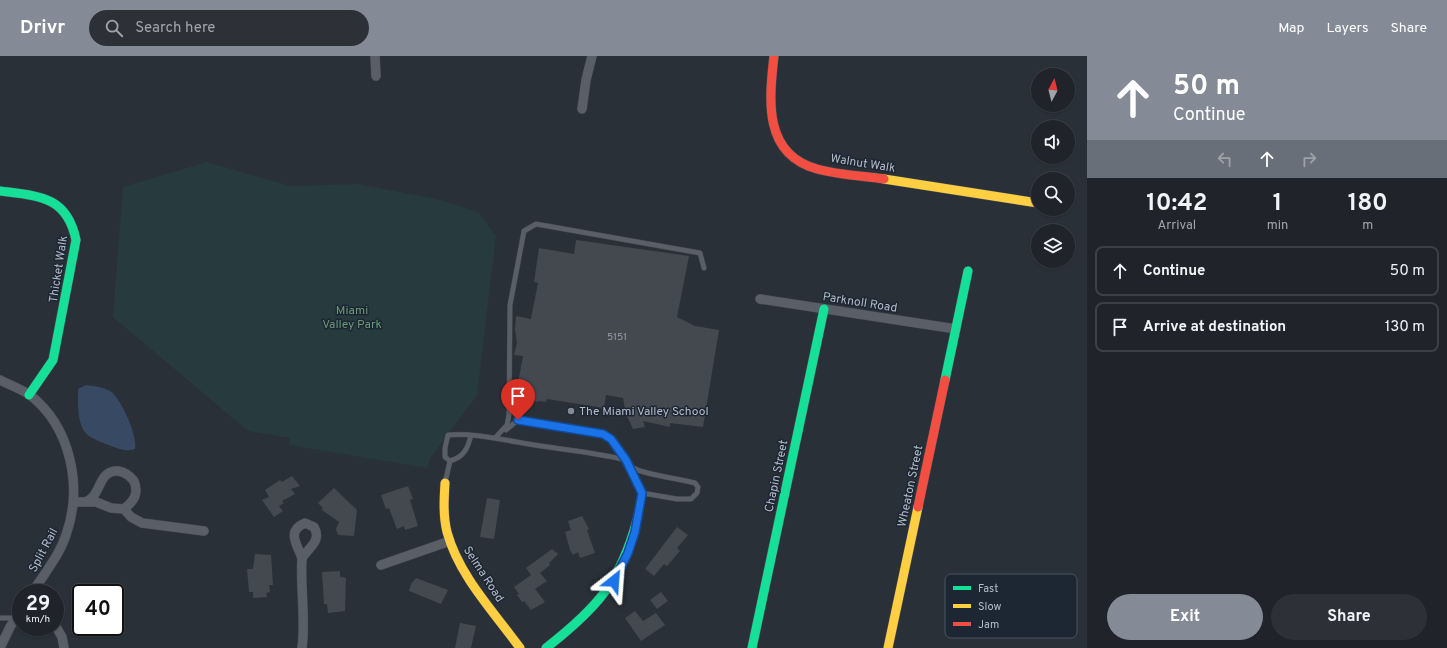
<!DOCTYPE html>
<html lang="en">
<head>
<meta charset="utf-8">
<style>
	:root { --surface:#20242a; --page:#2d3036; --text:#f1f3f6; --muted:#a2a4a8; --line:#3d4147; --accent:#848b96 }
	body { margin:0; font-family:Overpass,sans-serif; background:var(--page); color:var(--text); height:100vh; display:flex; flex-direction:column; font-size:15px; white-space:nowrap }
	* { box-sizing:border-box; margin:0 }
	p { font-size:13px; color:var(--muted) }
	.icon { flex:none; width:22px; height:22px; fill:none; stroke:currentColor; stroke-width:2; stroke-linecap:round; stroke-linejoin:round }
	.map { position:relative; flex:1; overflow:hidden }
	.details { display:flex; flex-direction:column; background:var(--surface); width:360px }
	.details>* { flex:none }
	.top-card { background:#848b96; color:#fff; overflow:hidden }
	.needle { width:26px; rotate:7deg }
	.fabs { position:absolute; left:1031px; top:12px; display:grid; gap:8px }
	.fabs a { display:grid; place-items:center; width:44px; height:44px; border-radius:50%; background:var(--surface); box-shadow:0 1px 3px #0004,0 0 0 1px var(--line); font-size:20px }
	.speed { position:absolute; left:12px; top:528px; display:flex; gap:8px; font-size:20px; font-weight:700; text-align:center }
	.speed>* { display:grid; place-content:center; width:52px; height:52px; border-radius:50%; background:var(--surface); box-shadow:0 1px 3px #0004,0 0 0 1px var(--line); line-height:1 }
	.speed small { font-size:10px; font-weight:400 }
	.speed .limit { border:2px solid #111; border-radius:6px; background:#fff; color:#111 }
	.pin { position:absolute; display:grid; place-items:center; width:34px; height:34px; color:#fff; margin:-41px -17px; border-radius:50% 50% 50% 0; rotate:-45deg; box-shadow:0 0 4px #0007 }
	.pin .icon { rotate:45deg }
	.me { position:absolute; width:44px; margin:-22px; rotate:28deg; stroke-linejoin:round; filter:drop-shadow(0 0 3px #0008) }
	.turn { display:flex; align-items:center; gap:14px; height:84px; padding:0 20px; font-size:18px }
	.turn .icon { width:52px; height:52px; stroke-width:2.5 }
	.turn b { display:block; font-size:28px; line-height:34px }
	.lanes { display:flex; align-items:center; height:38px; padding:0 20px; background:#0003; justify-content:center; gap:20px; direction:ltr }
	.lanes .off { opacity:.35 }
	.eta { display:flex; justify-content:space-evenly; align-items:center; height:68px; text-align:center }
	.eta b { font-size:24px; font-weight:700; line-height:28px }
	.cta { display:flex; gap:8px; margin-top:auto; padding:8px 20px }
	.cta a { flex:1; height:46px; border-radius:24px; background:var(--accent); color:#fff; font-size:16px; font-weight:700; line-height:46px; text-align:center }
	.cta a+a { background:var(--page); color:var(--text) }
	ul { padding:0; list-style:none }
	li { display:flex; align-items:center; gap:12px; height:50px; margin:0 8px 6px; padding:0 12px; border:2px solid var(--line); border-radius:8px }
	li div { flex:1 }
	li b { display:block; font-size:15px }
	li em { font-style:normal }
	header { display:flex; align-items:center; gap:24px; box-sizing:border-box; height:56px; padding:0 20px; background:var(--accent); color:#fff }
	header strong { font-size:19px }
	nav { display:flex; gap:22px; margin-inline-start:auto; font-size:14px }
	.search { width:280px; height:36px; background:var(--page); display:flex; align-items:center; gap:10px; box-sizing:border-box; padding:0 14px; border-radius:22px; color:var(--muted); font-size:15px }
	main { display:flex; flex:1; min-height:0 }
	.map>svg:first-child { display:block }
	.green { fill:#273a3e }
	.water { fill:#384963 }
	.building { fill:#444950 }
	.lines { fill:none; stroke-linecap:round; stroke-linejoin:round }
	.lane-casing { stroke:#484c53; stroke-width:5.5 }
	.street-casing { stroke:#484c53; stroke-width:10 }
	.fast-casing { stroke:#484c53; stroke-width:10 }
	.slow-casing { stroke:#484c53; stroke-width:10 }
	.jam-casing { stroke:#484c53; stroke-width:10 }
	.lane { stroke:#5a5e66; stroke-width:4.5 }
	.street { stroke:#5a5e66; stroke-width:9 }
	.fast { stroke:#16e098; stroke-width:9 }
	.slow { stroke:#ffcf43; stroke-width:9 }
	.jam { stroke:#f24e42; stroke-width:9 }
	.route-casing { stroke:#114b97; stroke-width:10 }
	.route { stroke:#1a73e8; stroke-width:7 }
	.poi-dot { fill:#848b96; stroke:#1d2633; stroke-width:1.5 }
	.labels { text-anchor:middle; stroke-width:3; stroke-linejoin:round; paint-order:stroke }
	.number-label { font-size:10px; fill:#989fab }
	.street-label { font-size:12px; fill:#b4bcc9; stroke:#1d2633 }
	.park-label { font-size:12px; fill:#6b9a76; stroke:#1d2633 }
	.poi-label { font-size:12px; fill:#b4bcc9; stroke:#1d2633; text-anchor:start }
	.key { fill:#1d2633; stroke:#4a5360; stroke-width:1 }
	.key-label { font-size:11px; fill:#b4bcc9 }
</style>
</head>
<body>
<header>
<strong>Drivr</strong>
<div class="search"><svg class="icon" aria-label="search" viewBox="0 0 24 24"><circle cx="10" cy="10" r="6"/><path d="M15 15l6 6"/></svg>Search here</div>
<nav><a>Map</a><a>Layers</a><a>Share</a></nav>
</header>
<main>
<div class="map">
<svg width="1087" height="592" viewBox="0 0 1087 592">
	<rect width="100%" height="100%" fill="#2a3038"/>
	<path class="green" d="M207 106 290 130 358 128 441 144 478 156 496 180 477 339 429 404 428 412 289 389 290 382 248 375 113 261 123 131Z"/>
	<path class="water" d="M86 329C94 330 103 331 110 335 121 342 138 380 135 393 127 396 119 393 111 390 104 387 95 384 89 380 77 372 78 349 78 336V333Z"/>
	<path class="building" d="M576 184 689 200 677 261 695 270 719 274 703 371 670 367V371L643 365 645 371 633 373 626 358 623 342 606 339 604 352 547 343 546 346 539 345 538 346 515 343 523 300 514 299 517 287 515 273 516 260 531 263 538 227 534 226 539 192 574 198Z
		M292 420 300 430 291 433 295 438 282 445 284 447 279 450 283 455 274 461 262 444 269 441 265 434 280 424 282 426Z
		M408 430 413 443 410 444 418 470 405 474 404 470 397 473 389 452 386 453 381 439Z
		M334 432 357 454 354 480 338 479 336 473 339 466 322 454 323 452 318 447Z
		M487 442 500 444 494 483 480 481Z
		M582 460 589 473 587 474 595 497 580 502 578 496 573 499 570 494 565 476 571 474 568 465Z
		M677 471 688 479 677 492 680 495 667 510 664 508 654 520 645 513Z
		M552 493 558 498 549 507 550 509 540 517 547 525 535 533 545 546 531 554 524 545 522 546 517 539 519 538 514 531 531 519 526 512Z
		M255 498 271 499 273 529H269L270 536 266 537 267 541 253 542V536H249L247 513H253Z
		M340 515V521L346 522 345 555 328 557 327 548H324L322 516Z
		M416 522 448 534 441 548 409 535 411 528Z
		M661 536 668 545 657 553 650 544Z
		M635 555 643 565 656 557 665 569 641 585 625 562Z
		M460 567 476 570 471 592H455Z"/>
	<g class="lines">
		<defs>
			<path id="lane" d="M506 374 518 364 603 378C617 386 620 401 632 411 640 418 682 423 695 427L698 431 697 437 691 443H677L642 437
				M495 382 507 369 509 359 510 249 524 175 536 168 700 197 704 212
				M450 405 445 401V392L448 379C472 377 494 382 517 386 554 393 590 395 626 404L642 437 638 463
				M450 405C464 401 468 392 471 379
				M445 427 450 405
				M0 562H16"/>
			<path id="street" d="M375 0 376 20
				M582 53 586 24 592 0
				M760 243 956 273
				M0 324C10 329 21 333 30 339 71 371 83 431 66 479 59 500 44 518 32 537
				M74 446H96L111 452 124 453 131 461 142 467 204 475
				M85 446C102 441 97 414 118 415 125 416 130 420 134 425 139 438 134 445 124 453
				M305 467 314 471C322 485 309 491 302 502 297 488 286 475 305 467Z
				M381 509 450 485
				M55 569 62 581 64 592
				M0 592 10 571 21 554
				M302 592C306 562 300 532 302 502"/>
			<path id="fast" d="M0 135C39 140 67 140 76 184L53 304 29 339
				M945 324 968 215
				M546 592C596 553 620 527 637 464
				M752 592 824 253"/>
			<path id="slow" d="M884 123 1038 147
				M445 427C444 443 443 460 447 476 459 520 494 556 520 592
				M888 592 918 451"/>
			<path id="jam" d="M774 0C769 44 763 98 817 113 839 119 863 120 884 123
				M918 451 945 324"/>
		</defs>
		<use href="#lane" class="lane-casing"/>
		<use href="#street" class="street-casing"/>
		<use href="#fast" class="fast-casing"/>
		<use href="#slow" class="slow-casing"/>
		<use href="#jam" class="jam-casing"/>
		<use href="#lane" class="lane"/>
		<use href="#street" class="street"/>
		<use href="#fast" class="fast"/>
		<use href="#slow" class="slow"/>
		<use href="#jam" class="jam"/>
	</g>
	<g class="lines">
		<defs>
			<path id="route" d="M518 364 603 378 611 383 626 404 642 437 635 476 628 497 614 525"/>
		</defs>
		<use href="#route" class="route-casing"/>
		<use href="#route" class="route"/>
	</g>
	<circle class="poi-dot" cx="571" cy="355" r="4"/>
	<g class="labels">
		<g class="number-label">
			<text x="617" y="284">5151</text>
		</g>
		<g class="street-label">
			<text transform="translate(863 107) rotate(9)" y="4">Walnut Walk</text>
			<text transform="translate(58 213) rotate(-81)" y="4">Thicket Walk</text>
			<text transform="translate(860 246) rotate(9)" y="4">Parknoll Road</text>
			<text transform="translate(776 420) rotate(-78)" y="4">Chapin Street</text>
			<text transform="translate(910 430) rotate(-78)" y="4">Wheaton Street</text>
			<text transform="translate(43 494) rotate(-62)" y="4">Split Rail</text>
			<text transform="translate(484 518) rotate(57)" y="4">Selma Road</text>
		</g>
		<g class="park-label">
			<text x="352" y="258">Miami<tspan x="352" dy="14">Valley Park</tspan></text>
		</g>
		<g class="poi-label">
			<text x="579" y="359">The Miami Valley School</text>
		</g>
	</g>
	<rect x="945" y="518" width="132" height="64" rx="6" class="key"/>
	<rect x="953" y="530" width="18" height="4" fill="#16e098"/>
	<rect x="953" y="548" width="18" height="4" fill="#ffcf43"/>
	<rect x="953" y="566" width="18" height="4" fill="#f24e42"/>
	<g class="key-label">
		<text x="978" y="536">Fast</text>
		<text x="978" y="554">Slow</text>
		<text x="978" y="572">Jam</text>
	</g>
</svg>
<div class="fabs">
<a><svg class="needle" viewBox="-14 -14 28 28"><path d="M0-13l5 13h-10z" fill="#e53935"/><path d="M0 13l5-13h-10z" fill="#a2a4a8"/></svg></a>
<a><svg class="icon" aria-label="sound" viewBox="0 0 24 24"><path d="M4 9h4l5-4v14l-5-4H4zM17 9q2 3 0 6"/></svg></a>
<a><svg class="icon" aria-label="search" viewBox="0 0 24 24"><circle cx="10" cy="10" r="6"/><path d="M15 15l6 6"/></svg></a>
<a><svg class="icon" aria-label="layers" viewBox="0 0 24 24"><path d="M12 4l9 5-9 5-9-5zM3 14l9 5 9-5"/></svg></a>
</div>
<div class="speed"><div>29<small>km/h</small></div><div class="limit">40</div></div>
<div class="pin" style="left:518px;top:364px;background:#d93025"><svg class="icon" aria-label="arrive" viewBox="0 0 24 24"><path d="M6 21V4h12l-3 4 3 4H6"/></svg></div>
<svg class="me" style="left:614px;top:525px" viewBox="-20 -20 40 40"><path d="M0-17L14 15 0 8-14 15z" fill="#1a73e8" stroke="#fff" stroke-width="4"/></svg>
</div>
<section class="details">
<div class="top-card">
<div class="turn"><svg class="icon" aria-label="ahead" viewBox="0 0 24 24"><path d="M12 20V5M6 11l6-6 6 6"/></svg><div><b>50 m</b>Continue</div></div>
<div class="lanes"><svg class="icon off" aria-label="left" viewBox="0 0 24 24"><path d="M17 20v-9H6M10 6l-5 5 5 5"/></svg><svg class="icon" aria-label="ahead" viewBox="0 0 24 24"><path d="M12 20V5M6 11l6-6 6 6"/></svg><svg class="icon off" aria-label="right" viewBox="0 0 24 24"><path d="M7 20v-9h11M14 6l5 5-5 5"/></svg></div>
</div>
<div class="eta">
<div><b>10:42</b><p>Arrival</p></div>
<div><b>1</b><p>min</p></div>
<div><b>180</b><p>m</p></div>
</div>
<ul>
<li><svg class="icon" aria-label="ahead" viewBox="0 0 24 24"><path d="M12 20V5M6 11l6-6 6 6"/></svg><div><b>Continue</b></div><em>50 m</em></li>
<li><svg class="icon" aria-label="arrive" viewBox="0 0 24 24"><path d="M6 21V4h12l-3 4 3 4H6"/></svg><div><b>Arrive at destination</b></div><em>130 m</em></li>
</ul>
<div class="cta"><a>Exit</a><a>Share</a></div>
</section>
</main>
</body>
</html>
